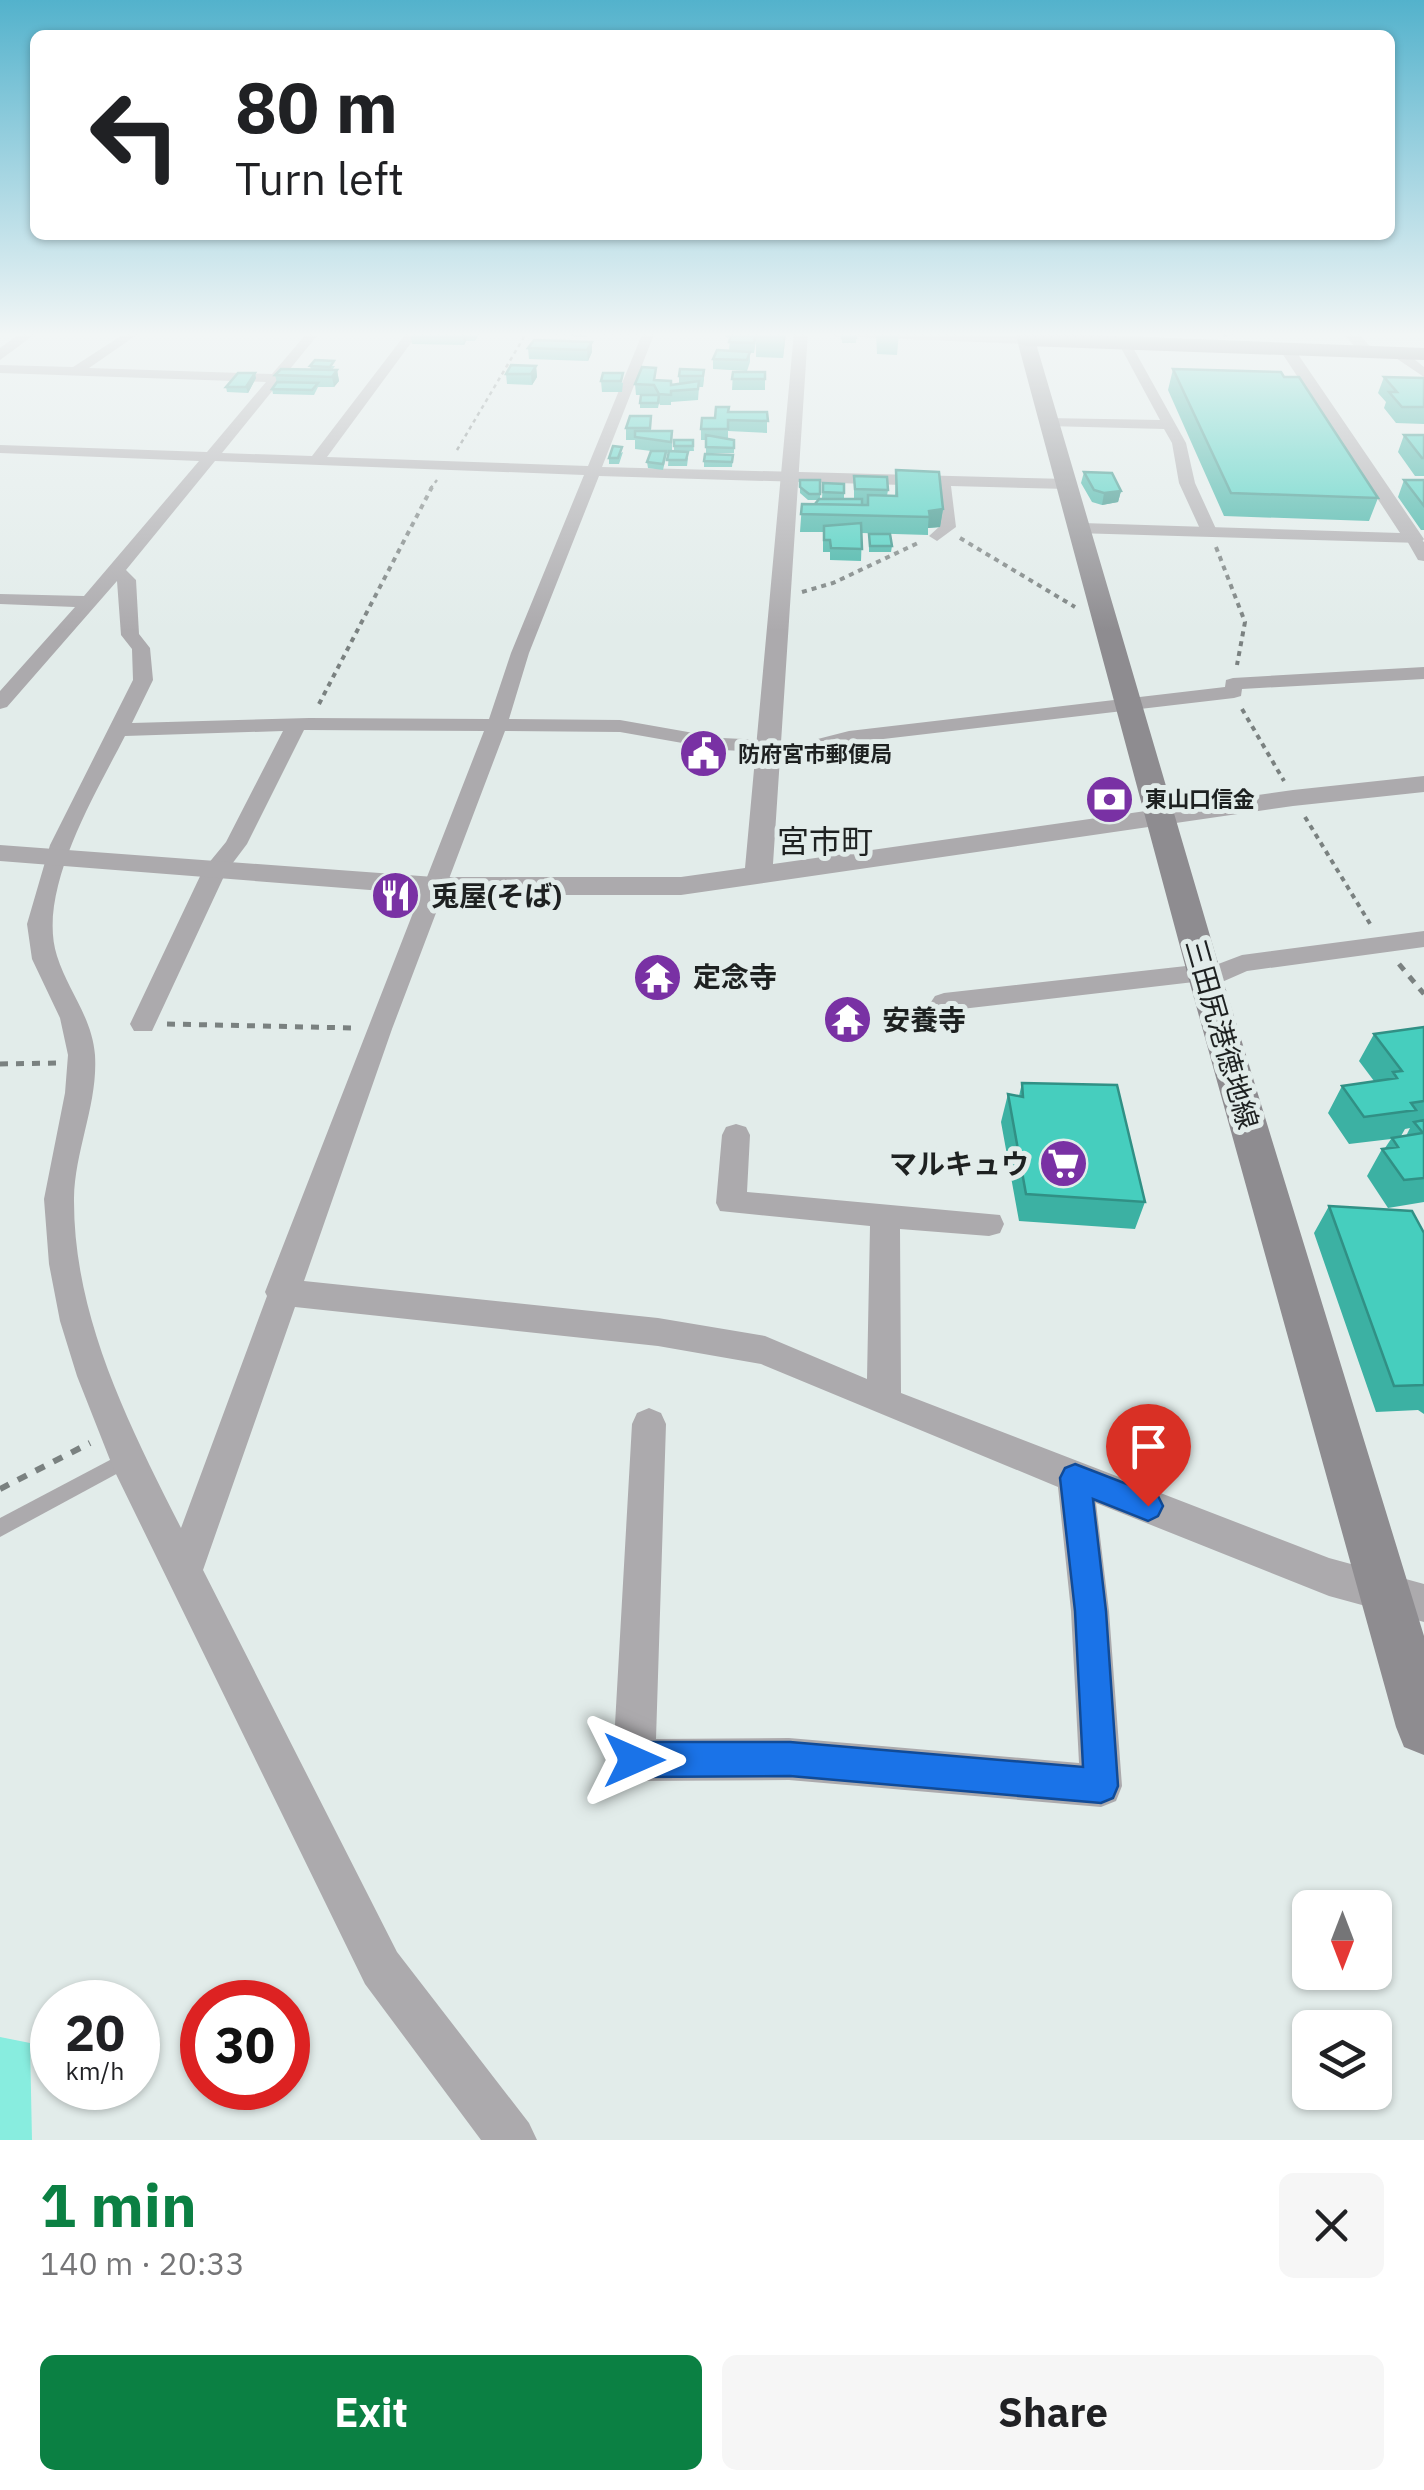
<!DOCTYPE html>
<html lang="en">
<head>
<meta charset="utf-8">
<style>
	:root { --surface:#fff; --page:#f6f6f6; --text:#202124; --muted:#757577; --accent:#0b8043 }
	body { margin:0; font-family:"IBM Plex Sans","Noto Sans JP",sans-serif; background:var(--page); color:var(--text); height:100vh; display:flex; flex-direction:column; font-size:38px; white-space:nowrap }
	* { box-sizing:border-box; margin:0 }
	p { font-size:32px; color:var(--muted) }
	.icon { flex:none; width:55px; height:55px; fill:none; stroke:currentColor; stroke-width:2; stroke-linecap:round; stroke-linejoin:round }
	.map { position:relative; height:2140px; overflow:hidden }
	.side { display:flex; flex-direction:column; background:var(--surface); flex:1 }
	.side>* { flex:none }
	.banner { position:absolute; left:30px; top:30px; width:1365px; height:210px; border-radius:15px; box-shadow:0 2px 8px #0004; background:#fff; color:var(--text); overflow:hidden }
	.needle { width:65px; rotate:180deg }
	.tools { position:absolute; left:1292px; top:1890px; display:grid; gap:20px }
	.tools a { display:grid; place-items:center; width:100px; height:100px; border-radius:15px; background:var(--surface); box-shadow:0 2px 8px #0004; font-size:50px }
	.speed { position:absolute; left:30px; top:1980px; display:flex; gap:20px; font-size:50px; font-weight:700; text-align:center }
	.speed>* { display:grid; place-content:center; width:130px; height:130px; border-radius:50%; background:var(--surface); box-shadow:0 2px 8px #0004; line-height:1 }
	.speed small { font-size:25px; font-weight:400 }
	.speed .limit { border:15px solid #d22; background:#fff; color:#111 }
	.pin { position:absolute; display:grid; place-items:center; width:85px; height:85px; color:#fff; margin:-102px -42px; border-radius:50% 50% 50% 0; rotate:-45deg; box-shadow:0 0 10px #0007 }
	.pin .icon { rotate:45deg }
	.me { position:absolute; width:110px; margin:-55px; rotate:90deg; stroke-linejoin:round; filter:drop-shadow(0 0 8px #0008) }
	.turn { display:flex; align-items:center; gap:35px; height:210px; padding:0 40px; font-size:45px }
	.turn .icon { width:130px; height:130px; stroke-width:2.5 }
	.turn b { display:block; font-size:70px; line-height:85px }
	.round { display:grid; place-items:center; flex:none; width:105px; height:105px; border-radius:15px; background:var(--page) }
	.overview { display:flex; align-items:center; justify-content:space-between; height:170px; padding:0 40px }
	h1 { font-size:60px; font-weight:700; line-height:75px; color:var(--accent) }
	.cta { display:flex; gap:20px; margin-top:auto; padding:20px 40px }
	.cta a { flex:1; height:115px; border-radius:15px; background:var(--accent); color:#fff; font-size:40px; font-weight:700; line-height:115px; text-align:center }
	.cta a+a { background:var(--page); color:var(--text) }
	.map>svg:first-child { display:block }
	.green { fill:#88eddf }
	.lines { fill:none; stroke-linecap:round; stroke-linejoin:round }
	.path-far3 { stroke:#7a8180; stroke-width:2.5; stroke-dasharray:4 4; stroke-linecap:butt }
	.path-far2 { stroke:#7a8180; stroke-width:4; stroke-dasharray:5 5; stroke-linecap:butt }
	.path-far1 { stroke:#7a8180; stroke-width:5; stroke-dasharray:8 8; stroke-linecap:butt }
	.path { stroke:#7a8180; stroke-width:6; stroke-dasharray:10 10; stroke-linecap:butt }
	.service { fill:#acaaad; fill-rule:evenodd }
	.minor { fill:#acaaad; fill-rule:evenodd }
	.tertiary { fill:#acaaad; fill-rule:evenodd }
	.secondary { fill:#8e8c90; fill-rule:evenodd }
	.primary { fill:#79767b; fill-rule:evenodd }
	.wall { fill:#3cb1a3; fill-rule:evenodd }
	.shaded-wall { fill:#319085 }
	.building { fill:#46cebe; stroke:#319085; stroke-width:2.5 }
	.route { fill:#1a73e8; stroke:#114b97; stroke-width:2.5 }
	.labels { text-anchor:middle; stroke-width:10; stroke-linejoin:round; paint-order:stroke }
	.far-poi-label { font-size:22px; font-weight:bold; fill:#1e2121; stroke:#e2ecea; text-anchor:start }
	.poi-label { font-size:28px; font-weight:bold; fill:#1e2121; stroke:#e2ecea; text-anchor:start }
	.street-label { font-size:28px; fill:#1e2121; stroke:#e2ecea }
	.quarter-label { font-size:32px; fill:#1e2121; stroke:#e2ecea }
</style>
</head>
<body>
<div class="map">
<svg width="1424" height="2140" viewBox="0 0 1424 2140">
	<rect width="100%" height="100%" fill="#e2ecea"/>
	<path class="green" d="M0 2037 30 2043 32 2140H0Z"/>
	<g class="lines">
		<path class="path-far3" d="M457 450 527 332
			M430 489 437 480"/>
		<path class="path-far2" d="M960 538 1075 607
			M1216 547 1245 622 1237 665
			M802 592 833 583 920 542
			M319 704 432 487
			M1242 709 1284 781
			M1305 817 1372 927"/>
		<path class="path-far1" d="M1399 964 1424 994
			M167 1024 356 1028
			M0 1064 57 1063"/>
		<path class="path" d="M0 1489 90 1443"/>
		<path class="service" d="M127 1451 133 1453 136 1459 133 1465 0 1537V1518Z"/>
		<path class="minor" d="M127 332H141L89 368 272 374 308 332H320L222 453 312 456 407 332H419L327 457 588 466 643 332H655L602 467 1068 479 1076 484 1068 489 951 486 956 527 937 541 929 536 940 526 936 486 599 476 529 653 509 719 620 720 722 738 806 742 849 731 1225 687 1226 680 1233 678 1424 667V679L1242 689 1241 696 1234 698 849 743 806 754 722 750 620 732 505 731 392 1029 304 1281 658 1318 765 1336 867 1379 870 1226 720 1211 716 1203 722 1135 726 1127 736 1124 746 1127 750 1135 747 1192 1000 1215 1004 1224 1000 1233 989 1236 900 1229 901 1393 1329 1558 1424 1584V1622L1329 1596 1096 1503 1109 1611 1122 1786 1116 1801 1101 1807 789 1780 634 1781 619 1775 613 1760 632 1424 637 1413 649 1408 661 1413 666 1424 656 1739 789 1738 1079 1763 1071 1611 1058 1487 761 1364 658 1346 295 1307 203 1570 397 1952 529 2123 537 2140H481L365 1984 114 1470 77 1376 60 1321 49 1264 44 1199 65 1093 68 1055 60 1018 32 959 27 924 50 845 133 680 132 649 121 635 117 581 7 707 0 709V691L75 607 0 604V594L84 596 199 461 0 453V445L207 452 266 382 0 373V365L73 367ZM215 461 584 475 511 653 489 719 309 718 132 723 153 680 150 648 139 634 136 580 126 570ZM304 730 484 731 265 1292 267 1296 181 1528C129 1425 73 1316 74 1198 75 1149 98 1104 95 1055 92 1017 68 991 57 956 36 891 96 793 125 736L283 731 226 842 203 870 130 1024 134 1031H152L226 872 247 844Z
			M1125 340 1131 344 1186 443 1195 483 1217 531 1215 534 1201 531 1179 483 1172 443 1164 429 1048 426 1041 422 1048 418 1160 420 1119 344Z
			M1393 350H1403L1424 367V377L1393 356Z
			M1414 534 1424 542V561L1418 560 1406 539Z
			M1424 931V947L1247 971 1206 989 1194 982 944 1011 935 1008 931 1002 935 996 944 993 1204 964 1213 966 1242 955Z"/>
		<path class="tertiary" d="M22 332H38L0 360V348Z
			M794 332H808L773 864 1293 790 1424 776V792L1293 806 681 895H434L0 861V845L434 877H681L745 868Z
			M826 332 1026 336 1033 340 1026 344 833 336Z
			M1342 332H1357L1376 353 1363 356Z
			M1288 345 1293 347 1424 539 1421 543 1075 533V525L1082 523 1400 533 1280 350Z"/>
		<path class="secondary" d="M1026 335 1035 340 1223 980 1424 1636V1755L1404 1747 1396 1727 1189 980 1017 340Z"/>
		<path class="primary" d="M1014 332 1424 348V360L1026 346 1019 344Z"/>
	</g>
	<path class="wall" d="M410 332H489L488 334 480 333 475 341H466L464 345 412 344Z
		M546 332H587L586 337 546 334Z
		M600 332H641L640 335H600Z
		M725 332H786L783 358 756 357V341L754 353H750V362L747 371 713 369V359L729 351 730 338 725 337Z
		M842 332H855L856 343H842Z
		M876 332H899L897 355 877 354Z
		M592 342V352L588 361 529 359 528 348Z
		M310 366H335L332 370H337L339 381 334 387H318L314 395 273 394 272 389 277 383 275 375 311 370Z
		M536 366 537 377 532 385 507 384 506 374Z
		M1173 369 1378 498 1369 521 1224 516 1168 390Z
		M704 370V380L703 387H699L698 400 671 402V405H660L659 403 658 408H640V403L654 395H636L635 384 656 380 671 385 679 384V376Z
		M733 372H765V390H732Z
		M603 373 623 383 622 392H602L601 381Z
		M1384 377 1424 378V424L1396 423 1384 408 1386 402 1378 393Z
		M256 378 248 393 227 392 226 387Z
		M728 412H767V433L728 431V439L734 440V453H706V440H701V429L715 418Z
		M651 416V431L672 442V452L688 458 687 466H668L669 453H667L663 470 648 468 647 462 651 451 635 449V440H626V428Z
		M1404 435H1424V476H1415L1398 452Z
		M674 440H693L694 451H674Z
		M623 452 619 464H609V458Z
		M733 455 732 467H704V461Z
		M896 470 943 509 940 527 928 528V535L862 533 861 561 830 560V552H823V532H800L802 504H815L818 500H808L800 493V480H820V499H854V476L888 490 887 496H895Z
		M1084 472 1121 491 1118 502 1102 505 1092 502 1081 483Z
		M1404 480H1424V530H1421L1398 497Z
		M823 483 844 484V499L822 498Z
		M869 534 892 546 891 552H869Z
		M1424 1027V1202L1388 1208 1367 1176 1382 1149 1385 1148 1391 1139 1349 1144 1328 1113 1342 1086 1374 1081 1359 1061 1374 1034ZM1410 1128 1406 1136H1401L1405 1129Z
		M1022 1083 1145 1202 1135 1229 1019 1221 1001 1122 1008 1094 1019 1096Z
		M1329 1206 1424 1233V1414L1418 1410 1376 1412 1314 1233Z"/>
	<path class="shaded-wall" d="M462 332H465L466 341 464 345Z
		M784 332H786L783 358Z
		M1224 332H1244L1223 337Z
		M592 342V352L588 361 587 350Z
		M536 366 537 377 532 385 531 374Z
		M337 370 339 381 334 387 332 377Z
		M255 373 256 378 248 393 246 387Z
		M1121 491 1118 502 1102 505 1104 493Z
		M943 509 940 527 928 528 929 511Z"/>
	<path class="building" d="M732 332H756L754 343 729 342Z
		M842 332H855L856 338H842Z
		M534 340 592 342 587 350 528 348Z
		M717 350 750 352 747 360 713 359Z
		M315 360 334 361 330 367 310 366Z
		M511 365 536 366 531 374H506Z
		M642 367 656 368 654 380 671 381V385L699 381 698 389 671 391V395L659 394 654 385 635 384Z
		M281 369 337 370 332 377 275 375Z
		M680 369 704 370 703 376H679Z
		M1173 369 1281 372 1284 377H1299L1378 498 1231 493Z
		M733 372H765V379H732Z
		M238 373H255L246 387H226Z
		M603 373H623L621 381H601Z
		M1384 377 1424 378V407H1402L1389 392H1397Z
		M277 382 318 383 312 390 272 389Z
		M641 395H659L658 403H640Z
		M716 407H729L728 412H767L768 421 728 420V429H701L702 418H715Z
		M630 416H651L650 428H626Z
		M635 431H672L671 442 635 437Z
		M706 435 734 440V448L706 447Z
		M1404 435H1424V458H1422Z
		M674 440H693V446H674Z
		M613 446 622 447 618 458H609Z
		M651 451H666L663 464 647 462Z
		M669 451 688 452 686 460H667Z
		M705 454 733 455 732 462 704 461Z
		M896 470 939 472 943 509 929 511 930 517 801 514 802 504 868 505V495L897 496Z
		M1084 472 1112 473 1121 491 1104 493 1094 490Z
		M854 476 887 477 888 490 855 489Z
		M800 480H820V494H809L800 487Z
		M1404 480H1424V506Z
		M823 483 844 484V493L823 492Z
		M819 499H862V505L815 504Z
		M861 523 862 549 831 548 830 540H824V526Z
		M869 534H890L892 546H870Z
		M1424 1027V1101L1411 1103 1416 1110 1364 1117 1342 1086 1397 1078 1393 1072 1402 1071 1374 1034Z
		M1022 1083 1117 1085 1145 1202 1026 1194 1008 1094 1023 1097Z
		M1424 1120V1178L1404 1180 1382 1149 1398 1147 1392 1138 1423 1133 1414 1122Z
		M1329 1206 1412 1211 1424 1233V1385L1394 1386Z"/>
	<linearGradient id="sky" x2="0" y2="1"><stop stop-color="#53b2cc"/><stop offset="0.53" stop-color="#f2f6f6"/><stop offset="1" stop-color="#f2f6f6" stop-opacity="0"/></linearGradient>
	<rect width="1424" height="631" fill="url(#sky)"/>
	<path class="route" d="M1075 1464 1158 1496 1163 1506 1158 1516 1148 1521 1093 1499 1106 1611 1118 1786 1113 1798 1101 1803 790 1776 634 1777 622 1772 617 1760 622 1747 634 1742H790L1083 1767 1075 1611 1060 1478 1065 1468Z"/>
	<defs>
		<symbol id="civic-disc" viewBox="-11 -11 22 22"><circle r="9.5" fill="#7931a4" stroke="#e2ecea"/><path d="M-.6-6.5H3V-4.5H.6V-3L4-1V1h2V6H-6V1h2V-1L-.6-3ZM-1.2 2.5V6h2.4V2.5Z" fill="#fff"/></symbol>
		<symbol id="bank-disc" viewBox="-11 -11 22 22"><circle r="9.5" fill="#7931a4" stroke="#e2ecea"/><path d="M-6-4H6V4H-6ZM0-2.3a2.3 2.3 0 1 0 0 4.6a2.3 2.3 0 1 0 0-4.6Z" fill="#fff"/></symbol>
		<symbol id="restaurant-disc" viewBox="-11 -11 22 22"><circle r="9.5" fill="#7931a4" stroke="#e2ecea"/><path d="M-5-6h1v4h1v-4h1v4h1v-4h1v5L-1.5 .5V6h-2V.5L-5-1ZM5-6V6H3V1.5H1.5Q1.5-4 5-6Z" fill="#fff"/></symbol>
		<symbol id="temple-disc" viewBox="-11 -11 22 22"><circle r="9.5" fill="#7931a4" stroke="#e2ecea"/><path d="M0-6L5-2H3V0L6.5 2.5H4V6H1.5V3h-3V6H-4V2.5H-6.5L-3 0V-2H-5Z" fill="#fff"/></symbol>
		<symbol id="supermarket-disc" viewBox="-11 -11 22 22"><circle r="9.5" fill="#7931a4" stroke="#e2ecea"/><path d="M-6-5.5h2.5l.6 2H6L4.5 2H-2.5L-4.4-4H-6ZM-1.5 3.2a1.3 1.3 0 1 0 .1 0ZM3 3.2a1.3 1.3 0 1 0 .1 0Z" fill="#fff"/></symbol>
	</defs>
	<g fill-rule="evenodd">
		<use href="#civic-disc" x="676" y="726" width="55" height="55"/>
		<use href="#bank-disc" x="1082" y="772" width="55" height="55"/>
		<use href="#restaurant-disc" x="368" y="868" width="55" height="55"/>
		<use href="#temple-disc" x="630" y="950" width="55" height="55"/>
		<use href="#temple-disc" x="820" y="992" width="55" height="55"/>
		<use href="#supermarket-disc" x="1036" y="1136" width="55" height="55"/>
	</g>
	<g class="labels">
		<g class="far-poi-label">
			<text x="738" y="762">防府宮市郵便局</text>
			<text x="1145" y="807">東山口信金</text>
		</g>
		<g class="poi-label">
			<text x="431" y="906">兎屋(そば)</text>
			<text x="693" y="987">定念寺</text>
			<text x="882" y="1030">安養寺</text>
			<text x="1029" y="1174" text-anchor="end">マルキュウ</text>
		</g>
		<g class="street-label">
			<text transform="translate(1222 1034) rotate(74)" y="10">三田尻港徳地線</text>
		</g>
		<g class="quarter-label">
			<text x="825" y="853">宮市町</text>
		</g>
	</g>
</svg>
<div class="tools">
<a><svg class="needle" viewBox="-14 -14 28 28"><path d="M0-13l5 13h-10z" fill="#e53935"/><path d="M0 13l5-13h-10z" fill="#757577"/></svg></a>
<a><svg class="icon" aria-label="layers" viewBox="0 0 24 24"><path d="M12 4l9 5-9 5-9-5zM3 14l9 5 9-5"/></svg></a>
</div>
<div class="speed"><div>20<small>km/h</small></div><div class="limit">30</div></div>
<div class="pin" style="left:1148px;top:1506px;background:#d93025"><svg class="icon" aria-label="arrive" viewBox="0 0 24 24"><path d="M6 21V4h12l-3 4 3 4H6"/></svg></div>
<svg class="me" style="left:634px;top:1760px" viewBox="-20 -20 40 40"><path d="M0-17L14 15 0 8-14 15z" fill="#1a73e8" stroke="#fff" stroke-width="4"/></svg>
<div class="banner">
<div class="turn"><svg class="icon" aria-label="left" viewBox="0 0 24 24"><path d="M17 20v-9H6M10 6l-5 5 5 5"/></svg><div><b>80 m</b>Turn left</div></div>
</div>
</div>
<section class="side">
<div class="overview"><div><h1>1 min</h1><p>140 m · 20:33</p></div><a class="round"><svg class="icon" aria-label="close" viewBox="0 0 24 24"><path d="M6 6l12 12M18 6L6 18"/></svg></a></div>
<div class="cta"><a>Exit</a><a>Share</a></div>
</section>
</body>
</html>
